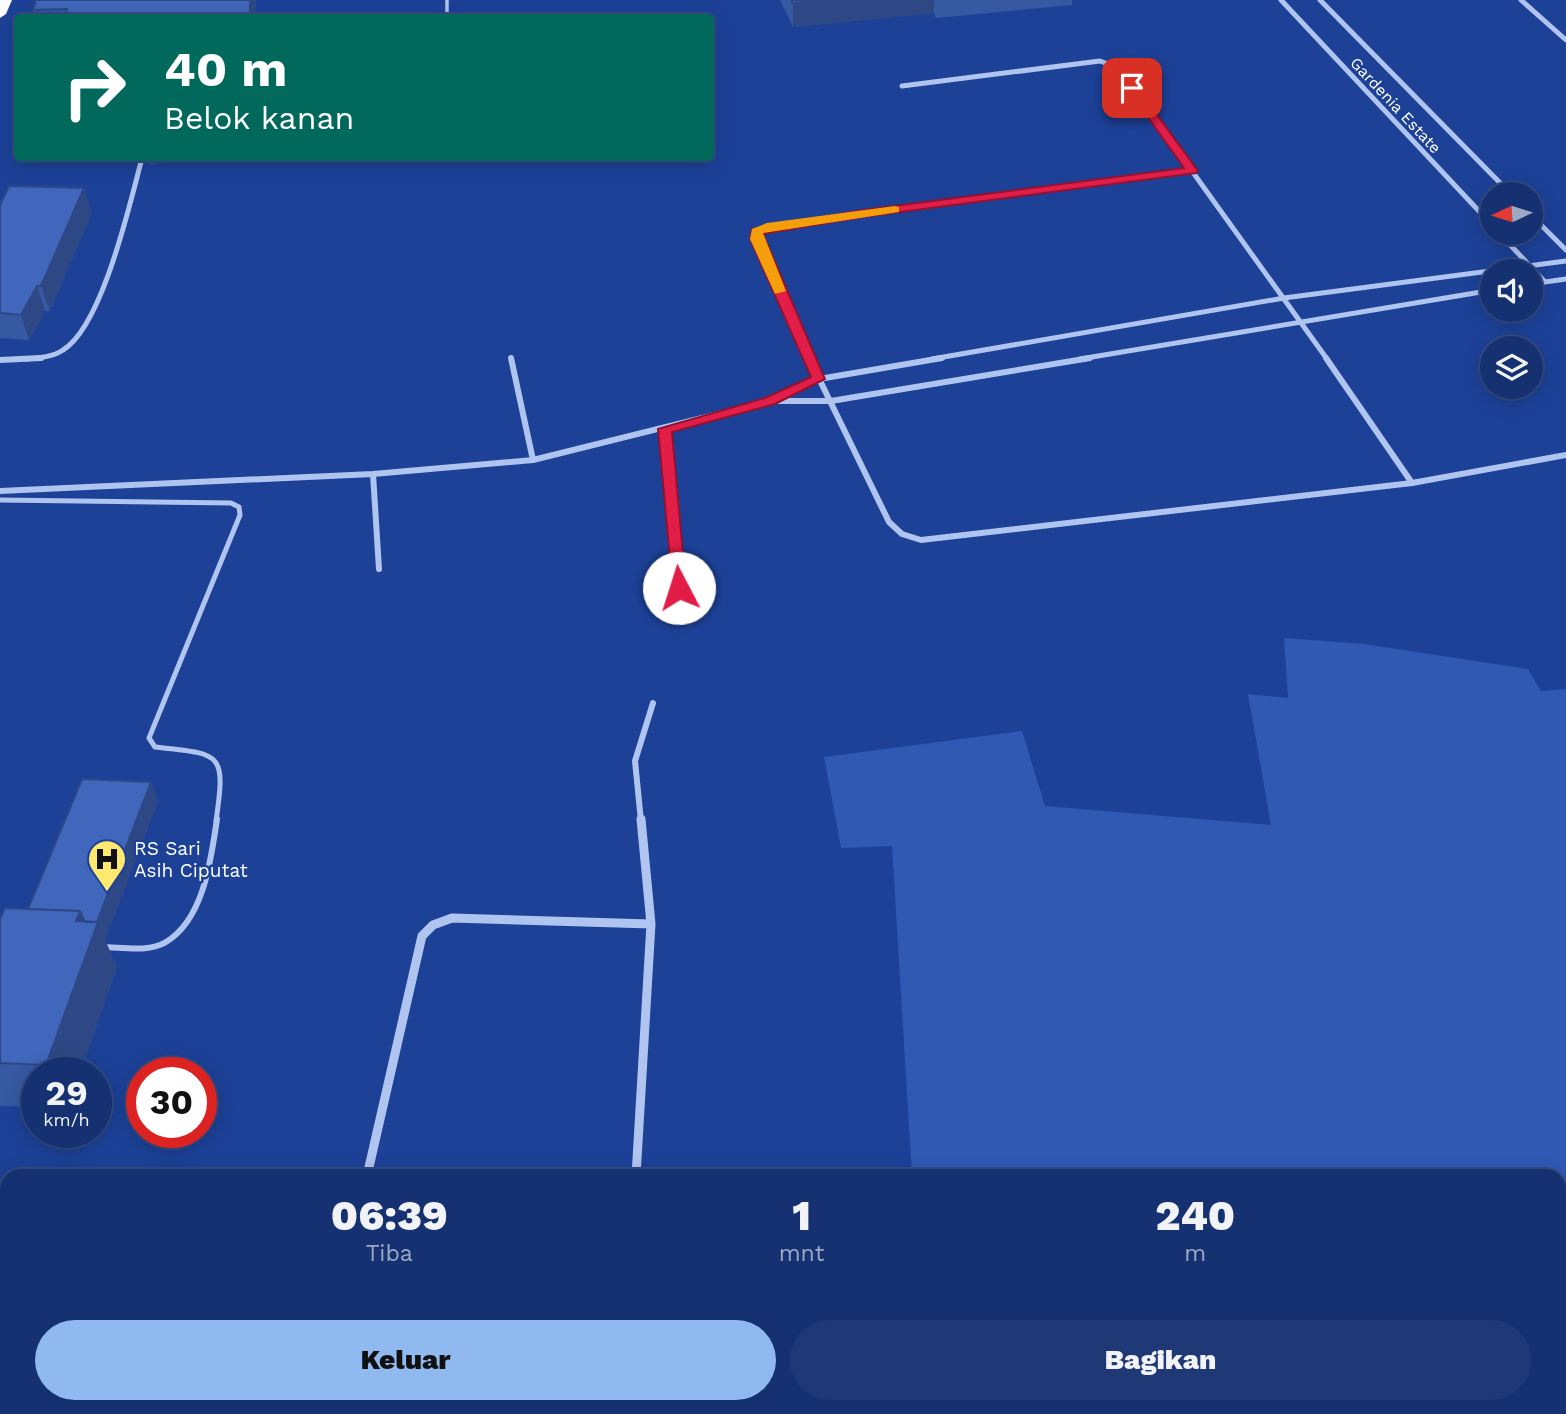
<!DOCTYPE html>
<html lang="id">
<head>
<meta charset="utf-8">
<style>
	:root { --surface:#153171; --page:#1e3976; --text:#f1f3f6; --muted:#9da9c3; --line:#344c84; --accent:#90b9f0 }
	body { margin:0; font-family:"Work Sans",sans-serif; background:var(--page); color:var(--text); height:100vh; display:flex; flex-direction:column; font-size:26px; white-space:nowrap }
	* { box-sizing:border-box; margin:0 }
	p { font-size:23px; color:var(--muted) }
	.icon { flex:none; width:38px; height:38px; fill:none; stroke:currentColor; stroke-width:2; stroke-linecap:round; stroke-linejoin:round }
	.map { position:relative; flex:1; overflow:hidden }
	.details { position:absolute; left:0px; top:1169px; width:1566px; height:245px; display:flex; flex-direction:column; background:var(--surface); border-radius:21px 21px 0 0; box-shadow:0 4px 18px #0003,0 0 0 2px var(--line) }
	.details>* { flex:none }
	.hud { position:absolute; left:14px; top:14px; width:700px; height:147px; border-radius:7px; box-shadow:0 4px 18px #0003,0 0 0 2px var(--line); background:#00695c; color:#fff; overflow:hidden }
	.needle { width:46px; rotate:266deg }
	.tools { position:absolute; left:1480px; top:182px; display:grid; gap:14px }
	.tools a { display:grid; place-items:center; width:63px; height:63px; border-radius:50%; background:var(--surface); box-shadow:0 4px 18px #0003,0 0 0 2px var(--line); font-size:35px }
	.speed { position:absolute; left:21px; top:1057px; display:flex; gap:14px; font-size:35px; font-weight:700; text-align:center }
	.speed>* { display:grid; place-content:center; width:91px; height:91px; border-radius:50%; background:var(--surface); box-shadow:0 4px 18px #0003,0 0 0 2px var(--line); line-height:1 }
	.speed small { font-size:18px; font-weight:400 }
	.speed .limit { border:10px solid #d22; background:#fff; color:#111 }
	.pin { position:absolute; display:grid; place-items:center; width:60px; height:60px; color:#fff; margin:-30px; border-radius:14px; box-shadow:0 4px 10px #0006 }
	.me { position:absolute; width:77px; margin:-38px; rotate:355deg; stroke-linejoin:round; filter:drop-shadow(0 0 5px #0008) }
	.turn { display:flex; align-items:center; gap:24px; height:147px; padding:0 35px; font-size:32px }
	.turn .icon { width:91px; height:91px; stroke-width:2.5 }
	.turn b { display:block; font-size:49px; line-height:60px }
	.eta { display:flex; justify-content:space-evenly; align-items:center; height:119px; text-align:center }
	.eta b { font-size:42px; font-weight:800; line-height:49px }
	.button { display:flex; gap:14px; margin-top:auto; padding:14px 35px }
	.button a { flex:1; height:80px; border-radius:42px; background:var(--accent); color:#111; font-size:28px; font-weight:800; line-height:80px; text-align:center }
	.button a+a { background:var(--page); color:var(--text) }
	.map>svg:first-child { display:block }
	.green { fill:#3059b4 }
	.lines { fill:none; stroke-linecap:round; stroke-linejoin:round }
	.service-far2 { stroke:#b0c4f0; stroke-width:3.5 }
	.service-far1 { stroke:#b0c4f0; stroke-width:5 }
	.service { stroke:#b0c4f0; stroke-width:6 }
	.minor-far2 { stroke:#b0c4f0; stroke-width:5 }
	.minor-far1 { stroke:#b0c4f0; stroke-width:6 }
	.minor { stroke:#b0c4f0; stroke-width:9 }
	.trunk { fill:#fcfdff; fill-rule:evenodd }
	.wall { fill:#3759a2 }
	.shaded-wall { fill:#2d4884 }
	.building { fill:#4067bc; stroke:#2d4884; stroke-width:2 }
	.route { fill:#e11d48; stroke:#92132f; stroke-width:2 }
	.slow { fill:#f59e0b }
	.labels { text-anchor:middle; stroke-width:5; stroke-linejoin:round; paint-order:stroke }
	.far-street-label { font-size:16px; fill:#fff; stroke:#1c4197 }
	.poi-label { font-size:19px; fill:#fff; stroke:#1c4197; text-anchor:start }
</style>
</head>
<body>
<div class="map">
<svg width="1566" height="1414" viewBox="0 0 1566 1414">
	<rect width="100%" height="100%" fill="#1c4197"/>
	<path class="green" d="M1284 638 1364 644 1528 669 1541 691 1566 689V1370L1559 1369V1176H912L892 846 841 848 824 757 1022 731 1045 806 1271 825 1248 694 1288 698Z
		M847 1407H897L977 1414H845Z"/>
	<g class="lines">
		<path class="service-far2" d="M447 0V16"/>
		<path class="service-far1" d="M0 500 231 503 239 507 240 515 149 738 155 747C222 754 226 752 216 821"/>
		<path class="service" d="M101 947C121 947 148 953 166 942 204 919 211 859 217 819"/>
		<path class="minor-far2" d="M1281 0 1493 226
			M1320 0 1511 194
			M1521 0 1566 40
			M902 86 1100 61 1118 68 1327 359
			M1531 215 1566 250
			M1499 233 1545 282
			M1531 284 1566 279
			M26 359C38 358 53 357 63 350 102 326 129 207 141 162
			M810 359 756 239 757 231 767 227 1192 171
			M932 359 1284 298 1566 261
			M1080 359 1493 290"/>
		<path class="minor-far1" d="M511 358 533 460
			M809 358 889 522 902 534 921 540 1412 483 1566 455
			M1326 358 1412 483
			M0 360 41 358
			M774 401H831L1090 358
			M665 429 679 588
			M373 474 379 569
			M0 491 373 474 533 460 770 401 819 379 942 358
			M641 821 635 761 653 703"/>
		<path class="minor" d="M367 1176 422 936 433 925 452 918 651 924
			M636 1176 651 924 641 819
			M0 1324 7 1325
			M1559 1387H1566
			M955 1407 1161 1411 1222 1407"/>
		<path class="trunk" d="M0 0H12L6 14 0 18Z"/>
	</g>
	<path class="wall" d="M36 0H256L255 18H36L33 10Z
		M780 0H1072V5L936 18 934 13 793 27Z
		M148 158H212V159L150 164Z
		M0 205 92 212 50 311H45L29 340 0 338Z
		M151 782 158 801 105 940 117 967 80 1073H37V1107L0 1106V919L28 909Z"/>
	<path class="shaded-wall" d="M250 0H256L255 18H250Z
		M822 0H934V13L793 27V3Z
		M84 188 92 212 50 311 41 286Z
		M37 286 45 311 29 340 21 315Z
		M151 782 158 801 105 940 117 967 80 1073H50L46 1065 76 921 80 911Z"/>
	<path class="building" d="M36 0H250V18H65L67 9 33 10Z
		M791 0H822L793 3Z
		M9 186 84 188 41 286H37L21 315 0 313V205Z
		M82 779 151 782 97 922H85L80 911 28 909Z
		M5 908 80 911 76 921 98 922 46 1065 0 1063V919Z"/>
	<path class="route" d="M1129 86H1136L1198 171 1196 173 863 217 763 234 825 379 775 404 672 432 686 588 684 592H673L658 429 765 398 811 377 750 239 752 229 863 210 1184 168 1127 88Z"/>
	<path class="slow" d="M895 206 899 207V212L763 233 786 291 775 294 750 239 752 229 767 223Z"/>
	<defs>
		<symbol id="hospital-pin" viewBox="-11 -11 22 30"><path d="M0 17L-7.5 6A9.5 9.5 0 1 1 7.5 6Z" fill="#ffea6f" stroke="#1c4197"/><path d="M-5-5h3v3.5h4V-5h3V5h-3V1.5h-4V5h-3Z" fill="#111"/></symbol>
	</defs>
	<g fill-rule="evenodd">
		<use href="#hospital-pin" x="85" y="837" width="44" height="60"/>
	</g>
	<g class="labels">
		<g class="far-street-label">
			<text transform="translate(1396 105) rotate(47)" y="6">Gardenia Estate</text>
		</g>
		<g class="poi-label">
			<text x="134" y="855">RS Sari<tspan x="134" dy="22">Asih Ciputat</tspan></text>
		</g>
	</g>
</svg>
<div class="tools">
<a><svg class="needle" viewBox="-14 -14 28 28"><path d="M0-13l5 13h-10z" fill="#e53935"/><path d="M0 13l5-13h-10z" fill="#9da9c3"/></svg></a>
<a><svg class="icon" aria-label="sound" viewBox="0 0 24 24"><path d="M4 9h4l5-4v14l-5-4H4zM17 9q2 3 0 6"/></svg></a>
<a><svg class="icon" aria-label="layers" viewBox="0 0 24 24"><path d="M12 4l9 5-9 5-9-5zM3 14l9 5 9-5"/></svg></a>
</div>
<div class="speed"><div>29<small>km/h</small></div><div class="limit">30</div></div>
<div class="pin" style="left:1132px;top:88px;background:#d93025"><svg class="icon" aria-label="arrive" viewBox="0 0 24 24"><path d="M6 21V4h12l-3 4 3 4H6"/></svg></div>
<svg class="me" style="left:679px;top:588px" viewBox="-20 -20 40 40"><circle r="19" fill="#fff"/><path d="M0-13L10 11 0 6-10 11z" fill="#e11d48"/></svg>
<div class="hud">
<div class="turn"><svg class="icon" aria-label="right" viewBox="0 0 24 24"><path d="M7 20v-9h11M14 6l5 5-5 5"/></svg><div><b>40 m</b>Belok kanan</div></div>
</div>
<section class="details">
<div class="eta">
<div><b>06:39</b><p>Tiba</p></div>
<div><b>1</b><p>mnt</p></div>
<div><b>240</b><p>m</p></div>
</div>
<div class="button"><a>Keluar</a><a>Bagikan</a></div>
</section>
</div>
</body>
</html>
